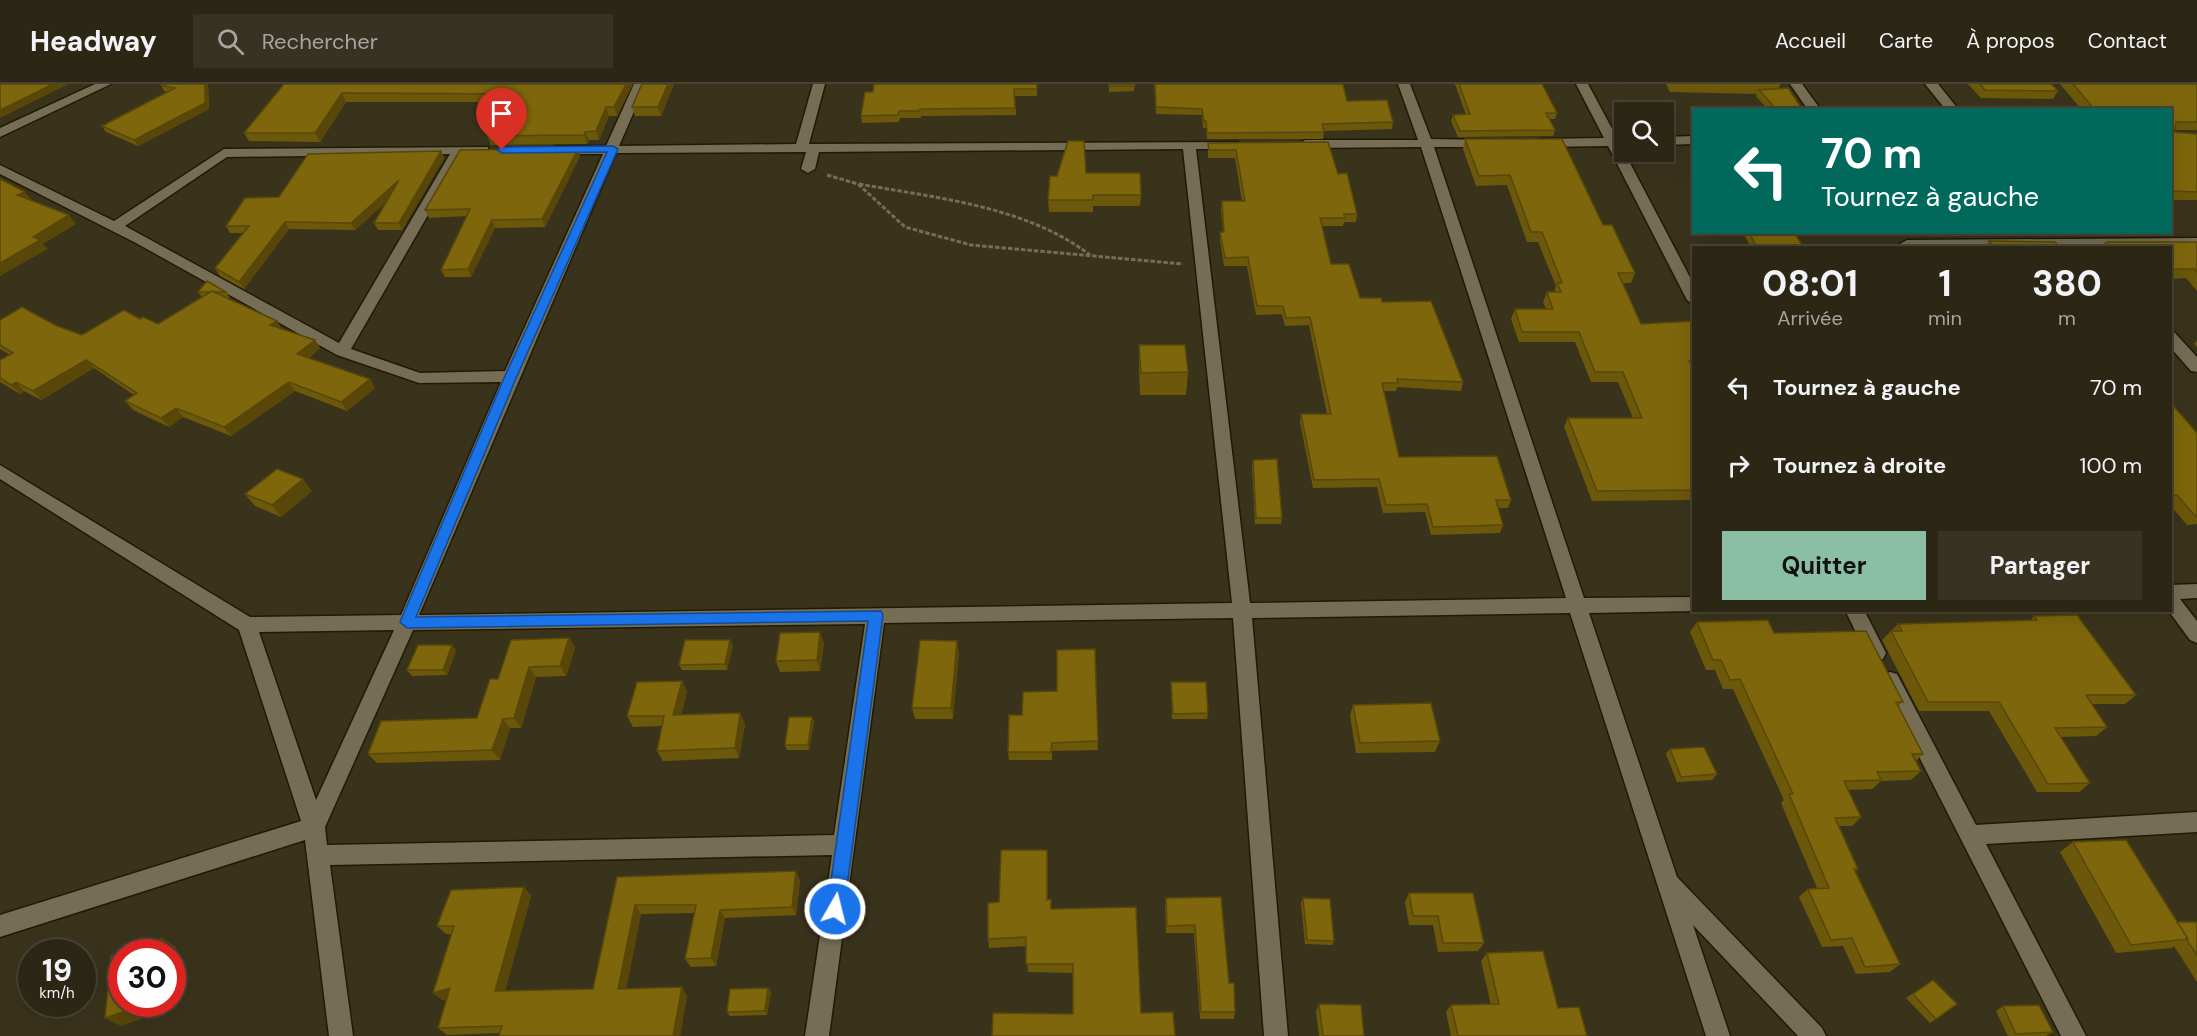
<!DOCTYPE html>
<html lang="fr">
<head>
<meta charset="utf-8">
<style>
	:root { --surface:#2c2615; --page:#383222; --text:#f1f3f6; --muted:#a6a5a0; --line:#484334; --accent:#8abfa5 }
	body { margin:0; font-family:"DM Sans",sans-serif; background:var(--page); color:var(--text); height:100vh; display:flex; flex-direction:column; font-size:22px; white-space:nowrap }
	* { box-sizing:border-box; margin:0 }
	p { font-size:20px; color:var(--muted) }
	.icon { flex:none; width:33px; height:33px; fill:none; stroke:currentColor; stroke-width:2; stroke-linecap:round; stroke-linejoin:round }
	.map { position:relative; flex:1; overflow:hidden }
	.drawer { position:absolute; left:1692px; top:162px; width:480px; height:366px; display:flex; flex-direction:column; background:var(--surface); border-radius:0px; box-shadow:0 6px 24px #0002,0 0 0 2px var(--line) }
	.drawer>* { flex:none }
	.hud { position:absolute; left:1692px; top:24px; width:480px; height:126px; border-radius:0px; box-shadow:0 6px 24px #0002,0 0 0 2px var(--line); background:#00695c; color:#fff; overflow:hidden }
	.controls { position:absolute; left:1614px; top:18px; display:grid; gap:12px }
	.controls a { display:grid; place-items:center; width:60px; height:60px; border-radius:0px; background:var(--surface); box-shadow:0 6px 24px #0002,0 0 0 2px var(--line); font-size:30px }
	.speed { position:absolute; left:18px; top:855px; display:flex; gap:12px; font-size:30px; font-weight:700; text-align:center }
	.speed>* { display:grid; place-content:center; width:78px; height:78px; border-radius:50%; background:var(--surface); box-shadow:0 6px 24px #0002,0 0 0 2px var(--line); line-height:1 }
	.speed small { font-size:15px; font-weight:400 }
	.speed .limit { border:9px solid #d22; background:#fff; color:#111 }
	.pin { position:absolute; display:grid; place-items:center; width:51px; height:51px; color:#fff; margin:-62px -26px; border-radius:50% 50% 50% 0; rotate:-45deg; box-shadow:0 0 6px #0007 }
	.pin .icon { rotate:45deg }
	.me { position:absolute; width:66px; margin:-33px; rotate:8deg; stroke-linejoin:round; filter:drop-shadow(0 0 4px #0008) }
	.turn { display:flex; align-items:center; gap:21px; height:126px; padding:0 30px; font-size:27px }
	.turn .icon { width:78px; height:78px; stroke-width:2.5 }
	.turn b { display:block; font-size:42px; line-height:51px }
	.eta { display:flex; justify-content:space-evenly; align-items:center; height:102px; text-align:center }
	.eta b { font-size:36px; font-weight:700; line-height:42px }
	.cta { display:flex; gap:12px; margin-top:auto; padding:12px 30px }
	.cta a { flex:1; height:69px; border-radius:0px; background:var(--accent); color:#111; font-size:24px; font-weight:700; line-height:69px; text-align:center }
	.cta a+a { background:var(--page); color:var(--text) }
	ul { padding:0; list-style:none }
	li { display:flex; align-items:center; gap:18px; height:78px; padding:0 30px }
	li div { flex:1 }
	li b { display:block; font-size:22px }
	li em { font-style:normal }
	header { display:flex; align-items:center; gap:36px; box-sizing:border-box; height:84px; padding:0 30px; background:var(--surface); border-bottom:2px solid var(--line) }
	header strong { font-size:28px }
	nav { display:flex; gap:33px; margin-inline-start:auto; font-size:21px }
	.search { width:420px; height:54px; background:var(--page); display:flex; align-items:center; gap:15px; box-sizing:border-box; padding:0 21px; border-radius:0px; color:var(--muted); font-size:22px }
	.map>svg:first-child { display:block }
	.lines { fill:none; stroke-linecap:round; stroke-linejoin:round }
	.minor-casing { stroke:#211a04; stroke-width:3 }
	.path { stroke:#746e59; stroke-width:3; stroke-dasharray:4.5 2; stroke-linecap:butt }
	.minor { fill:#756d54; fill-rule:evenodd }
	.wall { fill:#6c580a }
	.shaded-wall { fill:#584708 }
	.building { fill:#7d660c; stroke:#584708; stroke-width:1.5 }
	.route { fill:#1a73e8; stroke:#114b97; stroke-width:1.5 }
</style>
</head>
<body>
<header>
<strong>Headway</strong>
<div class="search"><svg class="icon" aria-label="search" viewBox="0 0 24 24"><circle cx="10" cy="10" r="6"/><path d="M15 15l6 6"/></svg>Rechercher</div>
<nav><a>Accueil</a><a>Carte</a><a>À propos</a><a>Contact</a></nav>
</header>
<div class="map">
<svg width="2197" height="952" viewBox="0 0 2197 952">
	<rect width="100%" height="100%" fill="#3a331c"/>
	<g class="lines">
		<defs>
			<path id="minor" d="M95 0H111L0 53V44Z
				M634 0H646L619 62 796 60 813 0H825L809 60 1238 58V64L1233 65H1196L1250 519 1566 514 1421 63 1305 64 1299 60 1305 56H1418L1398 0H1410L1431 55 1493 56V62L1488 63H1434L1584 514 1694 513V526H1697L1694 527 1589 529 1677 793 1822 944 1826 952H1798L1693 841 1730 952H1706L1570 529 1252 534 1288 952H1264L1233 534 884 539 829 952H805L832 771 330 781 353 952H329L305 756 0 853V831L301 737 239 546 0 395V381L250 533 401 531 501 298 419 299 337 271 136 159 0 90V81L114 137 224 65 488 63V69L463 70 351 265 420 289 505 287 603 70H555L548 66 555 62H606ZM1183 65 1232 519 419 531 616 69 806 68 801 85 808 89 815 85 819 68ZM450 70 339 259 125 142 227 73ZM865 540 834 751 327 761 325 743 413 546ZM394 546 316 716 259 548Z
				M1576 0H1588L1617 54H1624V62H1621L1694 201V221L1687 216 1608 62 1539 63 1533 59 1539 55 1604 54Z
				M1790 0H1802L1821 26H1808Z
				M1925 0H1938L1959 26H1946Z
				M1694 52V60L1664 61V53Z
				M2197 154V162L1904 164 1900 160 1907 156Z
				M2170 248 2175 249 2197 273V288L2191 287 2170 263Z
				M2197 500V514L2180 515 2197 537V559L2190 556 2168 526H2170V501Z
				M1845 526H1864L1886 569 1883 575 1876 577 1869 575Z
				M1890 588 1897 590 1976 741 2197 728V748L1986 760 2086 952H2061L1880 596 1883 590Z"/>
		</defs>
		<use href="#minor" class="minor-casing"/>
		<path class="path" d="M827 91 858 100 905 143 971 161 1183 180
			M859 100C936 114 1026 122 1090 171"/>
		<use href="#minor" class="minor"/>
	</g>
	<path class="wall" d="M208 0 209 25 138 62 106 48 102 42 168 8 164 7 161 1Z
		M284 0H633L617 32H609L599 56H589L587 60 491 61 487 52 505 18H346L320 58 249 57 244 49Z
		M674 0 661 32H635L632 23Z
		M1037 0V12H1015L1016 31 921 32V34H900L899 38 862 39 861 32Z
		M1109 0H1134V7L1109 8Z
		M1154 0H1343L1347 17 1393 38 1392 45 1324 47 1323 55H1207L1206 44H1203L1202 31 1156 30Z
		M1455 0H1542L1557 29 1555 35H1549L1555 46 1553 52 1458 53 1451 37 1453 31H1466Z
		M1666 0H1780V1L1778 5 1803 26H1768L1756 12 1757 10 1670 8Z
		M1968 0H2051L2058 7 2053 15 1981 14Z
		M2060 0H2197V46H2174V48L2197 50V116H2170V26H2082Z
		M1465 55 1603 141 1635 189 1631 199H1623L1641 240 1694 237V416L1592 417 1564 343 1568 334H1633L1618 298H1591L1575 258H1519L1511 235 1515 225H1546L1543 218 1547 208H1554L1556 202 1538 158H1527L1507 101 1476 102 1463 65Z
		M1208 59 1338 90 1357 130 1356 138H1344L1343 142H1322L1331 180 1360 214 1382 218 1463 298 1461 307 1397 303 1396 307H1384L1399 373 1511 416 1508 424H1498L1503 441 1500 449 1431 451 1425 428 1383 429 1377 403 1313 404 1300 338 1301 330H1327L1309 241 1285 242 1282 230 1256 231 1247 182H1224L1220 156V148H1223L1221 125 1222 117H1242L1235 74H1208Z
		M578 65 580 72 545 143 495 144 471 193H445L441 186 467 132 429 134 425 126Z
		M441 67 444 74 402 146H378L374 139 386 118 355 146 289 145 244 205 220 192 215 184 244 149H230L226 142 279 113Z
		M1086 89 1141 111 1140 122H1093V128H1049L1048 116 1057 92Z
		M1743 148H1794L1804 164H1751Z
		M1989 157 2060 164H1984Z
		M2197 158V207L2186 194 2170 195V164Z
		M198 208H226L230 214H228L282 245 315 256 320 264 309 274 370 295 375 304 347 327 295 307 231 352 183 333 169 343 133 326 125 317 134 311 94 284 41 316 24 307 20 310 0 298V276L10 271 0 265V236L57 242 82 251 140 235 158 240 202 213Z
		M2197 256V263L2194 260Z
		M1139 261 1188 288 1186 311H1140L1139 283Z
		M2170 318 2197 349V440L2187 441 2170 421Z
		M1253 376 1282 434 1281 440H1255L1252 382Z
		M312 407 281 433 255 422 245 410Z
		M2034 532 2136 611 2125 620H2092L2107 643 2096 652 2060 653 2090 699 2079 708H2037L1989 627H1919L1882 556 1898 540 2030 537Z
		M1697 538 1774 549 1903 618 1898 622 1923 670 1916 677 1921 687 1911 696 1881 697 1872 705 1848 706 1861 733 1852 742H1839L1858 785 1855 788 1900 880 1890 888 1856 890 1843 862 1822 863 1799 813 1808 805 1817 804 1781 719 1784 716 1733 605H1723L1715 586H1706L1690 548Z
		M569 554 575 564 566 592 536 593 521 644H510L500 676 377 679 368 670 477 634 498 595Z
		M824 559 820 587 780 588 776 577Z
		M733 561 727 586H682L679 581Z
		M1095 565 1098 666 1052 667V676H1009L1008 668 1022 631 1057 607Z
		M456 566 447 591 412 592 407 586Z
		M959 568 953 635H915L912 624Z
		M682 597 687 608 681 631 745 640 739 674 663 677 657 667 662 642 633 643 627 632Z
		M1171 598 1208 629 1207 635H1172Z
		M1353 621 1440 657 1435 668 1356 669 1350 631Z
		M812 633 814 638 809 666H787L785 661Z
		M1670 665 1717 690 1712 696 1677 698 1666 670Z
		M2073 758 2177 838H2197V898L2174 862 2172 864 2116 869 2060 768Z
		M1047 766 1048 816 1051 825 1141 929 1175 952 1073 930V889L1028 888 1026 862 989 864 988 855 999 818Z
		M617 793 800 796 796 831 725 834 716 882 691 883 685 875 695 829 641 830 626 904 687 911 680 952H499V949L447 951 438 944 447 915 442 916 451 850H446L437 842 524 803 531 812 505 907 593 905Z
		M1409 809 1484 859 1478 867 1438 868 1433 841H1409L1405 818Z
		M1221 813 1229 899 1235 928 1234 935H1200L1194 849H1166L1165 822 1166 814Z
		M1303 814 1334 857 1332 861 1305 860 1301 819Z
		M1487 869 1558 924 1587 952H1451L1446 928 1451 921H1491L1481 877Z
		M1933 896 1936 935 1930 939 1906 914Z
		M768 904 771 908 767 931 730 932 727 928Z
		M1319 920 1364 952H1319L1316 927Z
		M2003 922 2053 948 2046 952H2008L1996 927Z"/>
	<path class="shaded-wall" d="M53 0H69L0 34V26Z
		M205 0H208L209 25 138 62 134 56Z
		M626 0H633L617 32 614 23Z
		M668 0H674L661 32 658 23Z
		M342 9 346 18 320 58 315 49Z
		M606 23 609 32 599 56 596 47Z
		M585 48 589 56 587 60 584 51Z
		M578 65 580 72 545 143 542 135Z
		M441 67 444 74 402 146 399 139Z
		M399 96 403 103 355 146 351 139Z
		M25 108 32 116 24 120 17 111Z
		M69 131 76 140 43 160 48 165 0 192V179L33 153Z
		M492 136 495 144 471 193 468 185Z
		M285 138 289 145 244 205 239 198Z
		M277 237 282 245 270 241Z
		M315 256 320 264 303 278 297 270Z
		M86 276 94 284 41 316 33 307Z
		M370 295 375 304 347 327 341 318Z
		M16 298 24 307 20 310 11 301Z
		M289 298 295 307 231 352 224 343Z
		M176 324 183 333 169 343 161 334Z
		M303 395 312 407 281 433 272 421Z
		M820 548 824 559 820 587 817 576Z
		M569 554 575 564 566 592 560 582Z
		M730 556 733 561 727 586 725 580Z
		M957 557 959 568 953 635 951 624Z
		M452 561 456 566 447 591 443 586Z
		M529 583 536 593 521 644 514 634Z
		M682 597 687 608 678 642 673 631Z
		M740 629 745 640 739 674 735 664Z
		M812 633 814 638 809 666 808 661Z
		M503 635 510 644 500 676 492 666Z
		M1047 766 1048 776V825L1047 816Z
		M796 787 800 796 796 831 792 823Z
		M524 803 531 812 503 914 495 907Z
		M635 821 641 830 625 912 618 905Z
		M720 826 725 834 716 882 711 874Z
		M162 854 176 863 172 916V868H161Z
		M682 903 687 911 680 952H673Z
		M450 904 459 912 442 916 433 909Z
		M768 904 771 908 767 931 765 927Z
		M147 920H172V924L121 942 105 934Z"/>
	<path class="building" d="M0 0H53L0 26Z
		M162 0H205V19L134 56 102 42 175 4 161 1Z
		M284 0H626L614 23H606L596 47 585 48 584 51 487 52 510 10 342 9 315 49H244Z
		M642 0H668L658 23H632Z
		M874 0H1037V5H1014L1015 24 920 25V27H899L898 31 861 32 865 8H873Z
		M1109 0H1134L1135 2H1109Z
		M1155 0H1343L1347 17 1387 16 1393 38 1322 40 1324 48 1207 49 1206 37H1204L1202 25 1156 23Z
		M1459 0H1542L1557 29H1546L1555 46 1460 47 1453 31 1470 30Z
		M1980 0H2051L2058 7 1985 6Z
		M2073 0H2197V38H2176L2174 48 2197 50V108L2172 107 2170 106V26H2095Z
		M1788 4 1803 26H1777L1759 6Z
		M1465 55H1562L1603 141H1612L1635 189H1618L1641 240 1694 237V277H1689L1694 286V406L1597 407 1568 334H1642L1623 288H1595L1579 248H1522L1515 225H1553L1547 208H1561L1557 199H1562L1542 148H1531L1510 91 1479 92Z
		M1068 57H1084L1086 89H1140L1141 111H1093V116H1048L1050 92H1057Z
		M1328 58 1338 90 1347 89 1357 130H1344L1345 134H1320L1331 180H1349L1360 214H1381L1382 218 1431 217 1463 298 1397 295 1398 299H1382L1399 373 1497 372 1511 416H1496L1503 441 1433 443 1427 420 1386 421 1379 395 1314 396 1301 330H1331L1310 233 1286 234 1283 222H1257L1248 173 1225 174 1220 148H1224L1222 117H1245L1236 66H1209L1208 59Z
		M578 65 542 135 492 136 468 185 441 186 470 125 425 126 460 66Z
		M441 67 399 139H374L399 96 351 139 285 138 239 198 215 184 249 142H226L245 114 279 113 308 70Z
		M0 95 25 108 17 111 69 131 33 153 40 156 0 179Z
		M1749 148H1794L1804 164H1757Z
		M1989 157 2055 158 2060 164H1988L1987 162H1993Z
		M2107 158H2197V188L2194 185H2170V164H2100Z
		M207 197 226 208H215L212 207 210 208H198Z
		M212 207 277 237 270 241 315 256 297 270 370 295 341 318 289 298 224 343 176 324 161 334 125 317 137 309 86 276 33 307 16 298 11 301 0 294V276L13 269 0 261V236L22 223 57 242 82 251 124 226 140 235 143 233 158 240Z
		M1139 261H1185L1188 288 1141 289Z
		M2170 318 2197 349V433H2196L2177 411 2170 412Z
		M1277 375 1282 434H1256L1253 376Z
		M277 385 303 395 272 421 245 410Z
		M2077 531 2136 611H2086L2107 643 2055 644 2090 699 2048 700 1999 618H1928L1891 547H1902L1898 540 2037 536 2034 532Z
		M1768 536 1774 549 1866 547 1903 618H1896L1923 670H1912L1921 687 1877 688 1881 696 1844 697 1861 733 1835 734 1858 785H1854L1900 880 1865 883 1852 854 1831 856 1808 805 1829 804 1789 710H1793L1740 595 1730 596 1721 576H1713L1697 538Z
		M820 548 817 576 776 577 780 549Z
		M569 554 560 582 529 583 514 634 503 635 492 666 368 670 381 637 477 634 490 595H498L511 556Z
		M685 556H730L725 580 679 581Z
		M920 556 957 557 951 624H912Z
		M418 561H452L443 586H407Z
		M1095 565 1098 657 1052 659 1051 668H1008L1009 631H1022L1023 608 1057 607V566Z
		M682 597 673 631 740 629 735 664 657 667 664 632H627L637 598Z
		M1171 598H1206L1208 629 1173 630Z
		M1431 619 1440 657 1360 659 1353 621Z
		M789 633H812L808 661H785Z
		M1704 663 1717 690 1681 693 1670 665Z
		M2126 756 2188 855 2131 861 2073 758Z
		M1001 766H1047V816L1051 815V825L1136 823 1141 929 1173 928 1175 952H992L993 929 1073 930V880H1026V853L988 855V819L999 818Z
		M796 787 792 823 720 826 711 874 685 875 696 821H635L618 905 682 903 673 952H499L502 942 438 944 450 904 433 909 454 842H437L451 806 524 803 495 907 593 905 617 793Z
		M1409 809H1473L1484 859H1443L1438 832H1413Z
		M1221 813 1229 899H1234L1235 928H1201L1195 841 1167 842 1166 814Z
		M1303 814 1330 815 1334 857 1307 856Z
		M2177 838H2197V871L2186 855H2188Z
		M162 854 161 868H122V920H147L105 934 111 872Z
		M1543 867 1558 924 1579 923 1587 952H1458L1451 921 1499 920 1487 869Z
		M1933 896 1957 920 1936 935 1913 910Z
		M768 904 765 927 727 928 730 905Z
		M1319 920 1361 921 1364 952H1323Z
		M2039 921 2053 948 2016 950 2003 922Z"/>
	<path class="route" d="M613 62 618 65 517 292 416 533 881 527 883 531 844 825 841 830 835 833 829 830 827 825 868 537 407 544 400 538 505 292 607 68 502 69 497 66 502 63Z"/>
</svg>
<div class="controls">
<a><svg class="icon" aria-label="search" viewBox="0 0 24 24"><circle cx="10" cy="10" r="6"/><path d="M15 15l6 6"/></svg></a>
</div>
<div class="speed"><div>19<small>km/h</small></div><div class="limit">30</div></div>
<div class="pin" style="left:502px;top:66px;background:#d93025"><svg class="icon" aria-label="arrive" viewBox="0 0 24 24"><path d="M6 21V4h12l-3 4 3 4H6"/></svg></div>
<svg class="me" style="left:835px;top:825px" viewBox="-20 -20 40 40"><circle r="17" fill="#1a73e8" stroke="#fff" stroke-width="3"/><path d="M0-11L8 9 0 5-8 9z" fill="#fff"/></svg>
<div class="hud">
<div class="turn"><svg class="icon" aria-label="left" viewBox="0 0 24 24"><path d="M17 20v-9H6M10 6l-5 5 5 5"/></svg><div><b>70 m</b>Tournez à gauche</div></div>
</div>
<section class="drawer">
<div class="eta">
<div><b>08:01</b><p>Arrivée</p></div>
<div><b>1</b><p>min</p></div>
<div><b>380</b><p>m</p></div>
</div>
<ul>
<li><svg class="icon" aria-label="left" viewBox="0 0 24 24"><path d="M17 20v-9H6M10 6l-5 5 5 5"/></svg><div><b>Tournez à gauche</b></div><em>70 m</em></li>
<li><svg class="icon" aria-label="right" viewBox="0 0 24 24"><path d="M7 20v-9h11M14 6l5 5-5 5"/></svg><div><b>Tournez à droite</b></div><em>100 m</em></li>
</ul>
<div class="cta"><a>Quitter</a><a>Partager</a></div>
</section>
</div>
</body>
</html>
